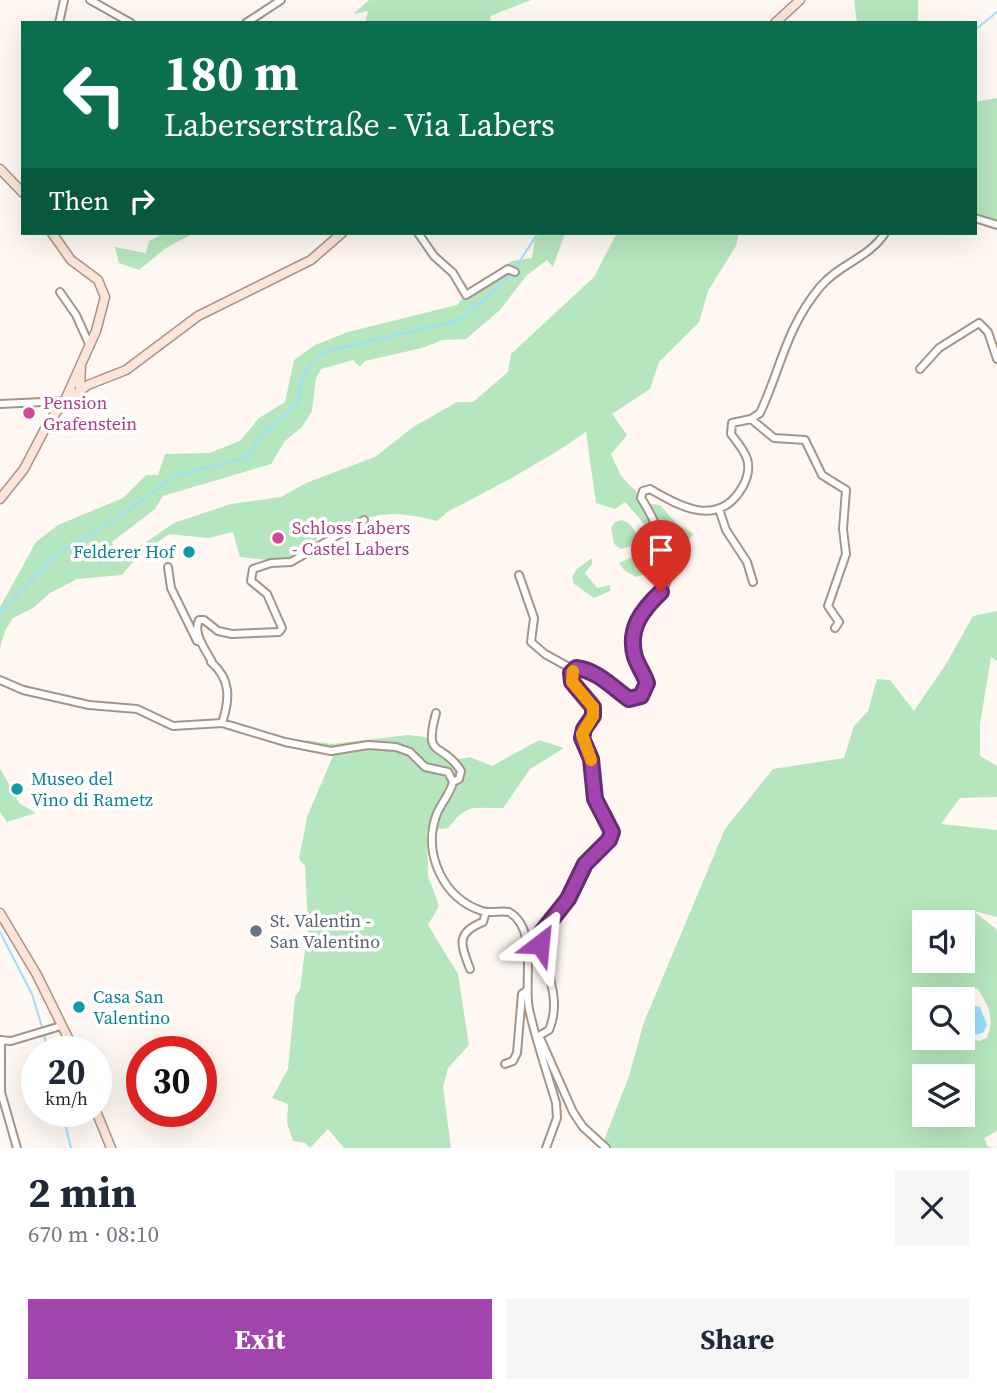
<!DOCTYPE html>
<html lang="en">
<head>
<meta charset="utf-8">
<style>
	:root { --surface:#fff; --page:#f6f6f7; --text:#1f2937; --muted:#747a83; --accent:#a144ae }
	body { margin:0; font-family:"Source Serif 4",serif; background:var(--page); color:var(--text); height:100vh; display:flex; flex-direction:column; font-size:26px; white-space:nowrap }
	* { box-sizing:border-box; margin:0 }
	p { font-size:23px; color:var(--muted) }
	.icon { flex:none; width:38px; height:38px; fill:none; stroke:currentColor; stroke-width:2; stroke-linecap:round; stroke-linejoin:round }
	.map { position:relative; height:1148px; overflow:hidden }
	.drawer { display:flex; flex-direction:column; background:var(--surface); flex:1 }
	.drawer>* { flex:none }
	.top-card { position:absolute; left:21px; top:21px; width:956px; height:214px; border-radius:0px; box-shadow:0 7px 28px #0002; background:#0b6e4f; color:#fff; overflow:hidden }
	.buttons { position:absolute; left:912px; top:910px; display:grid; gap:14px }
	.buttons a { display:grid; place-items:center; width:63px; height:63px; border-radius:0px; background:var(--surface); box-shadow:0 7px 28px #0002; font-size:35px }
	.speed { position:absolute; left:21px; top:1036px; display:flex; gap:14px; font-size:35px; font-weight:700; text-align:center }
	.speed>* { display:grid; place-content:center; width:91px; height:91px; border-radius:50%; background:var(--surface); box-shadow:0 7px 28px #0002; line-height:1 }
	.speed small { font-size:18px; font-weight:400 }
	.speed .limit { border:10px solid #d22; background:#fff; color:#111 }
	.pin { position:absolute; display:grid; place-items:center; width:60px; height:60px; color:#fff; margin:-72px -30px; border-radius:50% 50% 50% 0; rotate:-45deg; box-shadow:0 0 7px #0007 }
	.pin .icon { rotate:45deg }
	.me { position:absolute; width:77px; margin:-38px; rotate:29deg; stroke-linejoin:round; filter:drop-shadow(0 0 5px #0008) }
	.turn { display:flex; align-items:center; gap:24px; height:147px; padding:0 28px; font-size:32px }
	.turn .icon { width:91px; height:91px; stroke-width:2.5 }
	.turn b { display:block; font-size:49px; line-height:60px }
	.then { display:flex; align-items:center; height:66px; padding:0 28px; background:#0003; gap:14px; font-size:26px }
	.round { display:grid; place-items:center; flex:none; width:74px; height:74px; border-radius:0px; background:var(--page) }
	.headline { display:flex; align-items:center; justify-content:space-between; height:119px; padding:0 28px }
	h1 { font-size:42px; font-weight:700; line-height:52px }
	.primary-button { display:flex; gap:14px; margin-top:auto; padding:14px 28px }
	.primary-button a { flex:1; height:80px; border-radius:0px; background:var(--accent); color:#fff; font-size:28px; font-weight:700; line-height:80px; text-align:center }
	.primary-button a+a { background:var(--page); color:var(--text) }
	.map>svg:first-child { display:block }
	.green { fill:#b6e6bd; fill-rule:evenodd }
	.water { fill:#9cdffd }
	.lines { fill:none; stroke-linecap:round; stroke-linejoin:round }
	.stream { stroke:#9cdffd; stroke-width:2 }
	.street-casing { stroke:#a59588; stroke-width:10 }
	.secondary-casing { stroke:#a59588; stroke-width:11 }
	.street { stroke:#fff; stroke-width:6 }
	.secondary { stroke:#fee4d9; stroke-width:8 }
	.route-casing { stroke:#692c71; stroke-width:18 }
	.route { stroke:#a144ae; stroke-width:12 }
	.slow { stroke:#f59e0b; stroke-width:12 }
	.hotel-dot { fill:#d1479c; stroke:#fff; stroke-width:2.5 }
	.culture-dot { fill:#0f9aa8; stroke:#fff; stroke-width:2.5 }
	.worship-dot { fill:#6b7280; stroke:#fff; stroke-width:2.5 }
	.labels { text-anchor:middle; stroke-width:7; stroke-linejoin:round; paint-order:stroke }
	.hotel-label { font-size:18px; fill:#b23c85; stroke:#fff; text-anchor:start }
	.culture-label { font-size:18px; fill:#0d838f; stroke:#fff; text-anchor:start }
	.worship-label { font-size:18px; fill:#5b616d; stroke:#fff; text-anchor:start }
</style>
</head>
<body>
<div class="map">
<svg width="997" height="1148" viewBox="0 0 997 1148">
	<rect width="100%" height="100%" fill="#fff8f2"/>
	<path class="green" d="M369 0H531L490 16 491 23H365L368 11 353 14Z
		M854 0H918V23H857Z
		M997 98V223L975 217V102Z
		M165 233H194L166 248 139 270 119 263 115 247 146 253 149 241Z
		M540 233H565L553 267 547 260 526 276 500 310 466 339 443 340 422 348 365 361 360 367 353 360 321 369 316 378 312 411 302 427 285 441 271 464 163 496 155 509 112 542 117 556 143 544 174 523 231 504 281 497 306 483 375 457 413 427 457 402H473L508 372 511 354 594 277 617 233H739L736 246 708 291 699 322 659 362 650 389 612 414 627 435 611 454 621 476 648 504 660 505 676 523 694 534 686 543 655 536 625 502 615 509 596 503 586 432C543 462 496 487 449 511L437 521C387 508 366 514 322 539L321 519 314 551 286 562 240 557 233 532 208 538 169 534 137 557 122 575 77 579 50 593 33 608 13 618 5 631 0 648V607L36 542 58 525 123 498 146 475H158L165 454 209 453 240 441 259 418 285 402 294 360 315 345 348 332 457 305 473 286 512 261 532 258 535 240Z
		M622 520C633 523 638 535 638 545L621 549 614 544 611 528 615 522Z
		M632 557 643 563 648 573 636 577 625 571 619 563Z
		M592 558V564L585 573 597 588 610 585V591L594 598 574 584 572 577 577 569Z
		M997 611V661L991 657 980 724V756L997 766V797L960 798 941 824 997 830V917L974 911 997 930V1131L984 1138 988 1147 997 1148H601L629 1076 644 1022 725 829 773 769 844 758 854 726 868 711 877 679 890 680 914 711 946 664 973 616ZM924 922H962V961H924ZM977 988C989 1006 995 1017 987 1038L979 1041 963 1036 924 1038V999H958ZM924 1076H962V1115H924Z
		M408 735 426 737 434 753 451 761 470 757 492 766 539 740 564 748 530 769 503 808C474 809 469 801 448 828L427 831 428 876 439 906 428 925 458 974 469 1045 448 1068 443 1087 451 1148H344L328 1129 310 1148 305 1143 293 1141 287 1123 288 1104 272 1098 288 1069 295 997 300 989 308 928 305 866 299 859 307 817 333 756 308 750 306 740 332 744Z
		M0 768 19 803 36 813 7 822 0 812Z"/>
	<path class="water" d="M963 1004 980 1007 987 1025 983 1033 974 1035 963 1031Z"/>
	<g class="lines">
		<path class="stream" d="M975 30 997 12
			M514 270 538 233
			M0 613 58 553 116 519 175 476 247 458 260 437 298 403C301 378 304 366 325 352L460 320 511 275
			M0 932 32 994 43 1030
			M44 1035 48 1052
			M62 1111 71 1148"/>
		<defs>
			<path id="street" d="M90 0 131 23
				M59 23 64 0
				M246 23 281 0
				M975 218 997 225
				M418 233 434 256 453 273 466 295 508 269 515 272
				M60 292 76 315 90 346
				M920 369 939 348 979 323 988 332 997 359
				M0 404 65 401
				M751 419 760 413C781 368 786 328 820 287 839 264 869 258 885 233
				M719 509 726 530 747 562 753 582
				M168 567 171 588 197 641
				M519 575 534 618 531 642 545 654 574 670
				M211 662C231 679 230 699 222 723
				M213 664C207 651 192 634 199 620H204L218 631 232 634 279 632 282 628 267 594 251 581 253 569 271 563 291 562 364 520
				M0 680 23 690 89 705 137 709 173 726 222 723 285 742 331 751 368 745 396 747 410 752 425 767 448 772 453 782C450 795 440 804 436 816 423 854 443 898 482 911 491 914 500 910 509 912 539 929 523 982 529 1009 536 1041 547 1072 556 1103L557 1118 546 1148
				M436 713C423 761 442 740 461 771L459 779 453 782
				M470 969C461 945 455 933 483 922L486 912
				M537 1037 549 1030C566 990 534 954 541 934 546 921 560 911 568 899 574 889 577 875 584 865 594 853 606 845 612 832L595 799 591 759 582 738 584 729 593 716V707L571 682V673L576 668 584 669 632 700 641 696 647 687C645 664 630 656 635 629 638 611 651 604 662 590 679 569 654 518 641 498L643 491 650 489C682 508 720 528 743 486 755 463 745 452 731 434L732 423 751 419 774 438 805 440 822 475 846 490 843 529 846 554 828 606 839 622 835 628
				M0 1040 11 1041 61 1026
				M541 1040 573 1112 583 1127 606 1148
				M1 1041V1092L17 1148
				M505 1064 513 1061 517 1053 522 994 527 990"/>
			<path id="secondary" d="M775 23 800 0
				M0 169 23 193
				M52 233 71 260 98 280 105 297 96 331 65 400
				M80 389 81 364
				M0 499 24 469 48 423 65 401 88 385 126 370 198 316 311 260 342 233
				M0 913 37 975 75 1052
				M96 1111 111 1148"/>
		</defs>
		<use href="#street" class="street-casing"/>
		<use href="#secondary" class="secondary-casing"/>
		<use href="#street" class="street"/>
		<use href="#secondary" class="secondary"/>
	</g>
	<g class="lines">
		<defs>
			<path id="route" d="M540 944 541 933 568 899 585 864 609 840 612 832 595 799 591 759 582 738 584 729 593 716V707L572 682 571 673 576 668C597 670 613 688 629 699L641 696 647 683C644 674 638 666 635 657 627 629 642 610 661 592"/>
		</defs>
		<use href="#route" class="route-casing"/>
		<use href="#route" class="route"/>
		<path class="slow" d="M573 671 572 682 593 707V716L582 734 591 760"/>
	</g>
	<g class="hotel-dot">
		<circle cx="29" cy="413" r="7"/>
		<circle cx="278" cy="538" r="7"/>
	</g>
	<g class="culture-dot">
		<circle cx="189" cy="552" r="7"/>
		<circle cx="17" cy="789" r="7"/>
		<circle cx="79" cy="1007" r="7"/>
	</g>
	<circle class="worship-dot" cx="256" cy="931" r="7"/>
	<g class="labels">
		<g class="hotel-label">
			<text x="43" y="409">Pension<tspan x="43" dy="21">Grafenstein</tspan></text>
			<text x="292" y="534">Schloss Labers<tspan x="292" dy="21">- Castel Labers</tspan></text>
		</g>
		<g class="culture-label">
			<text x="175" y="558" text-anchor="end">Felderer Hof</text>
			<text x="31" y="785">Museo del<tspan x="31" dy="21">Vino di Rametz</tspan></text>
			<text x="93" y="1003">Casa San<tspan x="93" dy="21">Valentino</tspan></text>
		</g>
		<g class="worship-label">
			<text x="270" y="927">St. Valentin -<tspan x="270" dy="21">San Valentino</tspan></text>
		</g>
	</g>
</svg>
<div class="buttons">
<a><svg class="icon" aria-label="sound" viewBox="0 0 24 24"><path d="M4 9h4l5-4v14l-5-4H4zM17 9q2 3 0 6"/></svg></a>
<a><svg class="icon" aria-label="search" viewBox="0 0 24 24"><circle cx="10" cy="10" r="6"/><path d="M15 15l6 6"/></svg></a>
<a><svg class="icon" aria-label="layers" viewBox="0 0 24 24"><path d="M12 4l9 5-9 5-9-5zM3 14l9 5 9-5"/></svg></a>
</div>
<div class="speed"><div>20<small>km/h</small></div><div class="limit">30</div></div>
<div class="pin" style="left:661px;top:592px;background:#d93025"><svg class="icon" aria-label="arrive" viewBox="0 0 24 24"><path d="M6 21V4h12l-3 4 3 4H6"/></svg></div>
<svg class="me" style="left:540px;top:944px" viewBox="-20 -20 40 40"><path d="M0-17L14 15 0 8-14 15z" fill="#a144ae" stroke="#fff" stroke-width="4"/></svg>
<div class="top-card">
<div class="turn"><svg class="icon" aria-label="left" viewBox="0 0 24 24"><path d="M17 20v-9H6M10 6l-5 5 5 5"/></svg><div><b>180 m</b>Laberserstraße - Via Labers</div></div>
<div class="then">Then<svg class="icon" aria-label="right" viewBox="0 0 24 24"><path d="M7 20v-9h11M14 6l5 5-5 5"/></svg></div>
</div>
</div>
<section class="drawer">
<div class="headline"><div><h1>2 min</h1><p>670 m · 08:10</p></div><a class="round"><svg class="icon" aria-label="close" viewBox="0 0 24 24"><path d="M6 6l12 12M18 6L6 18"/></svg></a></div>
<div class="primary-button"><a>Exit</a><a>Share</a></div>
</section>
</body>
</html>
